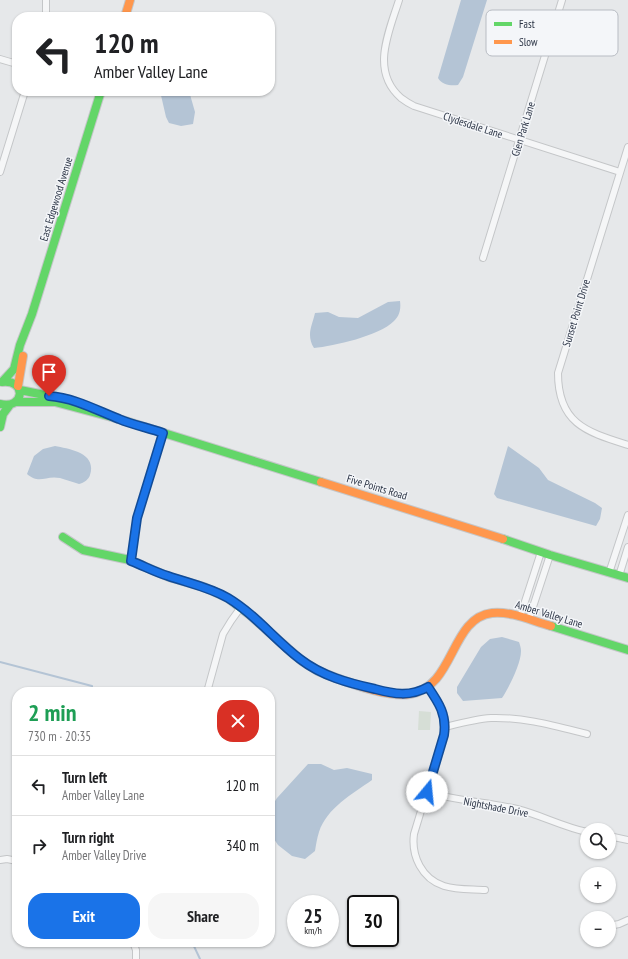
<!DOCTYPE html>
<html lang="en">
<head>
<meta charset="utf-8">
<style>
	:root { --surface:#fff; --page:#f6f6f6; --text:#202124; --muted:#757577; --line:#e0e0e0; --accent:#1a73e8 }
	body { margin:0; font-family:"PT Sans Narrow",sans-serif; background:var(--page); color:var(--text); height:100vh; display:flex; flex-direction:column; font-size:15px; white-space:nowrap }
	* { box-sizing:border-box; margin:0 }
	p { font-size:13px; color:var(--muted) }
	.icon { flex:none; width:22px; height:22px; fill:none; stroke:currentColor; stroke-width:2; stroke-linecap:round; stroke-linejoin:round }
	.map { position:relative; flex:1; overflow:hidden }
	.panel { position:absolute; left:12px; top:687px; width:263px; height:260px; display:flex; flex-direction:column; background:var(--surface); border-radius:16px; box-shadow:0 1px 3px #0004 }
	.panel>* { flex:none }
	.top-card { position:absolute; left:12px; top:12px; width:263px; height:84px; border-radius:16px; box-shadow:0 1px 3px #0004; background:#fff; color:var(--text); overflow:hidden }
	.tools { position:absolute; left:580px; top:823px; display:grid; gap:8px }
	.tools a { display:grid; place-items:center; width:36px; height:36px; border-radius:50%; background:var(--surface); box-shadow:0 1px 3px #0004; font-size:20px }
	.speed { position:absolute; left:287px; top:895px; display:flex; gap:8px; font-size:20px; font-weight:700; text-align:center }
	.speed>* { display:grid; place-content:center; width:52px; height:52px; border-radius:50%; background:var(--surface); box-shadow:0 1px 3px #0004; line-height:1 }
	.speed small { font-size:10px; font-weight:400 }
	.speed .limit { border:2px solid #111; border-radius:6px; background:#fff; color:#111 }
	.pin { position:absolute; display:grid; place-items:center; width:34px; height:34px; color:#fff; margin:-41px -17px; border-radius:50% 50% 50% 0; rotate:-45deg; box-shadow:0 0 4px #0007 }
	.pin .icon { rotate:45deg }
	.me { position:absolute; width:44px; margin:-22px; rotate:17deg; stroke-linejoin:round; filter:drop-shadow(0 0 3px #0008) }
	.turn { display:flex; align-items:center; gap:14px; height:84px; padding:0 16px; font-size:18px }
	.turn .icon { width:52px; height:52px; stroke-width:2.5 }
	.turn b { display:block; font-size:28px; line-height:34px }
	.round { display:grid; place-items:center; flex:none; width:42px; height:42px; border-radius:16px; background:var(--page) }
	.overview { display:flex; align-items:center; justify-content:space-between; height:68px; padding:0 16px }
	h1 { font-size:24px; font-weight:700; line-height:30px; color:#1e9e55 }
	.button { display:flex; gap:8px; margin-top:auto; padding:8px 16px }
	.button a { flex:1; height:46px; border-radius:16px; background:var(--accent); color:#fff; font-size:16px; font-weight:700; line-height:46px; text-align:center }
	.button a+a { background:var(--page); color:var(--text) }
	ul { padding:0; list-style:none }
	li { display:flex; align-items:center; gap:12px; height:60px; padding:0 16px; border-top:1px solid var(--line) }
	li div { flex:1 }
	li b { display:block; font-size:15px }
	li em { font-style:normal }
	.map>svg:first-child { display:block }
	.green { fill:#d6ded6 }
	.water { fill:#b4c4d5 }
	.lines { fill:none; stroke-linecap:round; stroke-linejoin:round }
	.stream { stroke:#b4c4d5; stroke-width:2 }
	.street-casing { stroke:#c4c6c8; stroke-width:8 }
	.fast-casing { stroke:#c4c6c8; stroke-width:10 }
	.slow-casing { stroke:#c4c6c8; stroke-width:10 }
	.street { stroke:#f5f6f7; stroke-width:6 }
	.fast { stroke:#63d668; stroke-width:8 }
	.slow { stroke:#ff974d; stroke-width:8 }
	.route-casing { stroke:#114b97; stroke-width:10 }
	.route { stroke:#1a73e8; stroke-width:7 }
	.labels { text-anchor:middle; stroke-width:3; stroke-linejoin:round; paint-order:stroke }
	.street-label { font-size:11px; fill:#2b3445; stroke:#f4f6f9 }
	.key { fill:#f4f6f9; stroke:#b8bcc3; stroke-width:1 }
	.key-label { font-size:11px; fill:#2b3445 }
</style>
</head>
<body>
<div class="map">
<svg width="628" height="959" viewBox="0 0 628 959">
	<rect width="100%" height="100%" fill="#e6e8ea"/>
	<path class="green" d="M419 711 431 712 430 730H418Z"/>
	<path class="water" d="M461 0H487L463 77 458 85C451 86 442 85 438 78Z
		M160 91H189L195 112 193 124 181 126 169 123 166 117Z
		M400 301C401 308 400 316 394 321 379 336 334 346 314 348 306 335 312 326 315 313L328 312 339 317 358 318 388 302Z
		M55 446C70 449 97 453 90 475 89 479 84 483 79 484 73 482 66 480 60 478 45 475 40 485 27 474L34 456 43 449Z
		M508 446 539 468 548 480 595 503 602 508 600 519 596 526 497 498 494 494Z
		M502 637 519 642C520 645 521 648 521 651 521 664 509 687 502 698L463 701 457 693V687L481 647 490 639Z
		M308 764H321L334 770 347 768 372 774V780C352 794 327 808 319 832 317 838 316 845 315 851L305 859 292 856 278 845 270 833V809L277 798Z"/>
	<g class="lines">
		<path class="stream" d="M0 662 92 686V692
			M192 942 200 959"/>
		<defs>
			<path id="street" d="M46 0V17
				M399 0C389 32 370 71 401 98 405 101 410 104 414 106L620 172
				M0 59 17 64
				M628 147 558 373C558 424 587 432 628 445
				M0 172 25 91
				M483 258 562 0
				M131 561 137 518 163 433
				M609 573 628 515
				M619 576 628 547
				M520 617 541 552
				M529 619 550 555
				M428 687C439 703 447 715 444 735L414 834C411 856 422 879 444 886 457 890 472 889 485 890
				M207 692 223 634 231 621 241 607
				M445 727C461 723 476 719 491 718 524 717 555 726 587 734
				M427 792C456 801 487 802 517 809 541 815 563 827 587 832
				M609 836 628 840
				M0 860 7 859 17 861
				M609 926 619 924 628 920
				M133 942 136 950V959"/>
			<path id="fast" d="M3 381 14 369 20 345 32 314 101 91
				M20 390 74 401
				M17 402H55L119 419 321 482
				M0 404C25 410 27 379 2 382
				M0 427 3 414 9 406
				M63 537 83 550 130 560 169 577 204 587 228 598 250 615 302 661 318 671 339 679
				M503 539 550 555 628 578
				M551 626 628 650"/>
			<path id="slow" d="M125 17 130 0
				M18 386 23 356
				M321 482 503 539
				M339 679C358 686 389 697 410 694 455 687 450 618 492 613 512 611 532 621 551 626"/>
		</defs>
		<use href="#street" class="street-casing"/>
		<use href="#fast" class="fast-casing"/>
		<use href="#slow" class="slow-casing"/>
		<use href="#street" class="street"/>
		<use href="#fast" class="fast"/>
		<use href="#slow" class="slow"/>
	</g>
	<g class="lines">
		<defs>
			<path id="route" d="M49 396C75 398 96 410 119 419 133 425 149 428 163 433L137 518 131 561C144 566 155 572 168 576 188 583 209 587 228 598 255 614 275 640 300 659 322 676 348 683 375 689 394 694 410 697 428 687 439 703 447 715 444 735L427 792"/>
		</defs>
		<use href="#route" class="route-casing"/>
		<use href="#route" class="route"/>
	</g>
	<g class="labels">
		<g class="street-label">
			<text transform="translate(473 125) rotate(18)" y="4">Clydesdale Lane</text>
			<text transform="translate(523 129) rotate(-73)" y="4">Glen Park Lane</text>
			<text transform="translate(56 199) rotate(-73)" y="4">East Edgewood Avenue</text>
			<text transform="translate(576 313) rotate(-73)" y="4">Sunset Point Drive</text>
			<text transform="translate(377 487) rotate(17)" y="4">Five Points Road</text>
			<text transform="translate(549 614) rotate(17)" y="4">Amber Valley Lane</text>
			<text transform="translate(496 807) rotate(11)" y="4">Nightshade Drive</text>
		</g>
	</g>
	<rect x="486" y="10" width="132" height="46" rx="6" class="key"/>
	<rect x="494" y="22" width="18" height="4" fill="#63d668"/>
	<rect x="494" y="40" width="18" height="4" fill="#ff974d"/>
	<g class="key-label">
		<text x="519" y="28">Fast</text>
		<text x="519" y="46">Slow</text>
	</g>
</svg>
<div class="tools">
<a><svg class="icon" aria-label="search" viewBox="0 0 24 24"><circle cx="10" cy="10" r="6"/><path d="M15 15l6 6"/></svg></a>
<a>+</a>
<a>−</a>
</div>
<div class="speed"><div>25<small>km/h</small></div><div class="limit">30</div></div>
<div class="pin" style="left:49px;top:396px;background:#d93025"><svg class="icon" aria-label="arrive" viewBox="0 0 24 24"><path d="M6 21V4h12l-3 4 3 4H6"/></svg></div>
<svg class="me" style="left:427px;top:792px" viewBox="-20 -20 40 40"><circle r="19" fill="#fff"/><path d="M0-13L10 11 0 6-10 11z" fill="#1a73e8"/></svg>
<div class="top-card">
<div class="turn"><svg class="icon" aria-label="left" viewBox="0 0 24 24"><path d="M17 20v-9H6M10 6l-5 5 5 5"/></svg><div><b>120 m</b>Amber Valley Lane</div></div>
</div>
<section class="panel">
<div class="overview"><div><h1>2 min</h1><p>730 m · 20:35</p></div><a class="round" style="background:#d93025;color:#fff"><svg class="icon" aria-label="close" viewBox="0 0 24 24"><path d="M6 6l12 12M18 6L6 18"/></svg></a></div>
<ul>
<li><svg class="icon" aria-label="left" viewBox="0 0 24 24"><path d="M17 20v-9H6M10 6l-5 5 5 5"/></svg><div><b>Turn left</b><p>Amber Valley Lane</p></div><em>120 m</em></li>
<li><svg class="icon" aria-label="right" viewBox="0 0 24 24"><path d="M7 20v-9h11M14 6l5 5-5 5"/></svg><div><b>Turn right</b><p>Amber Valley Drive</p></div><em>340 m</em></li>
</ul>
<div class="button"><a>Exit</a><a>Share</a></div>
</section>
</div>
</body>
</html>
